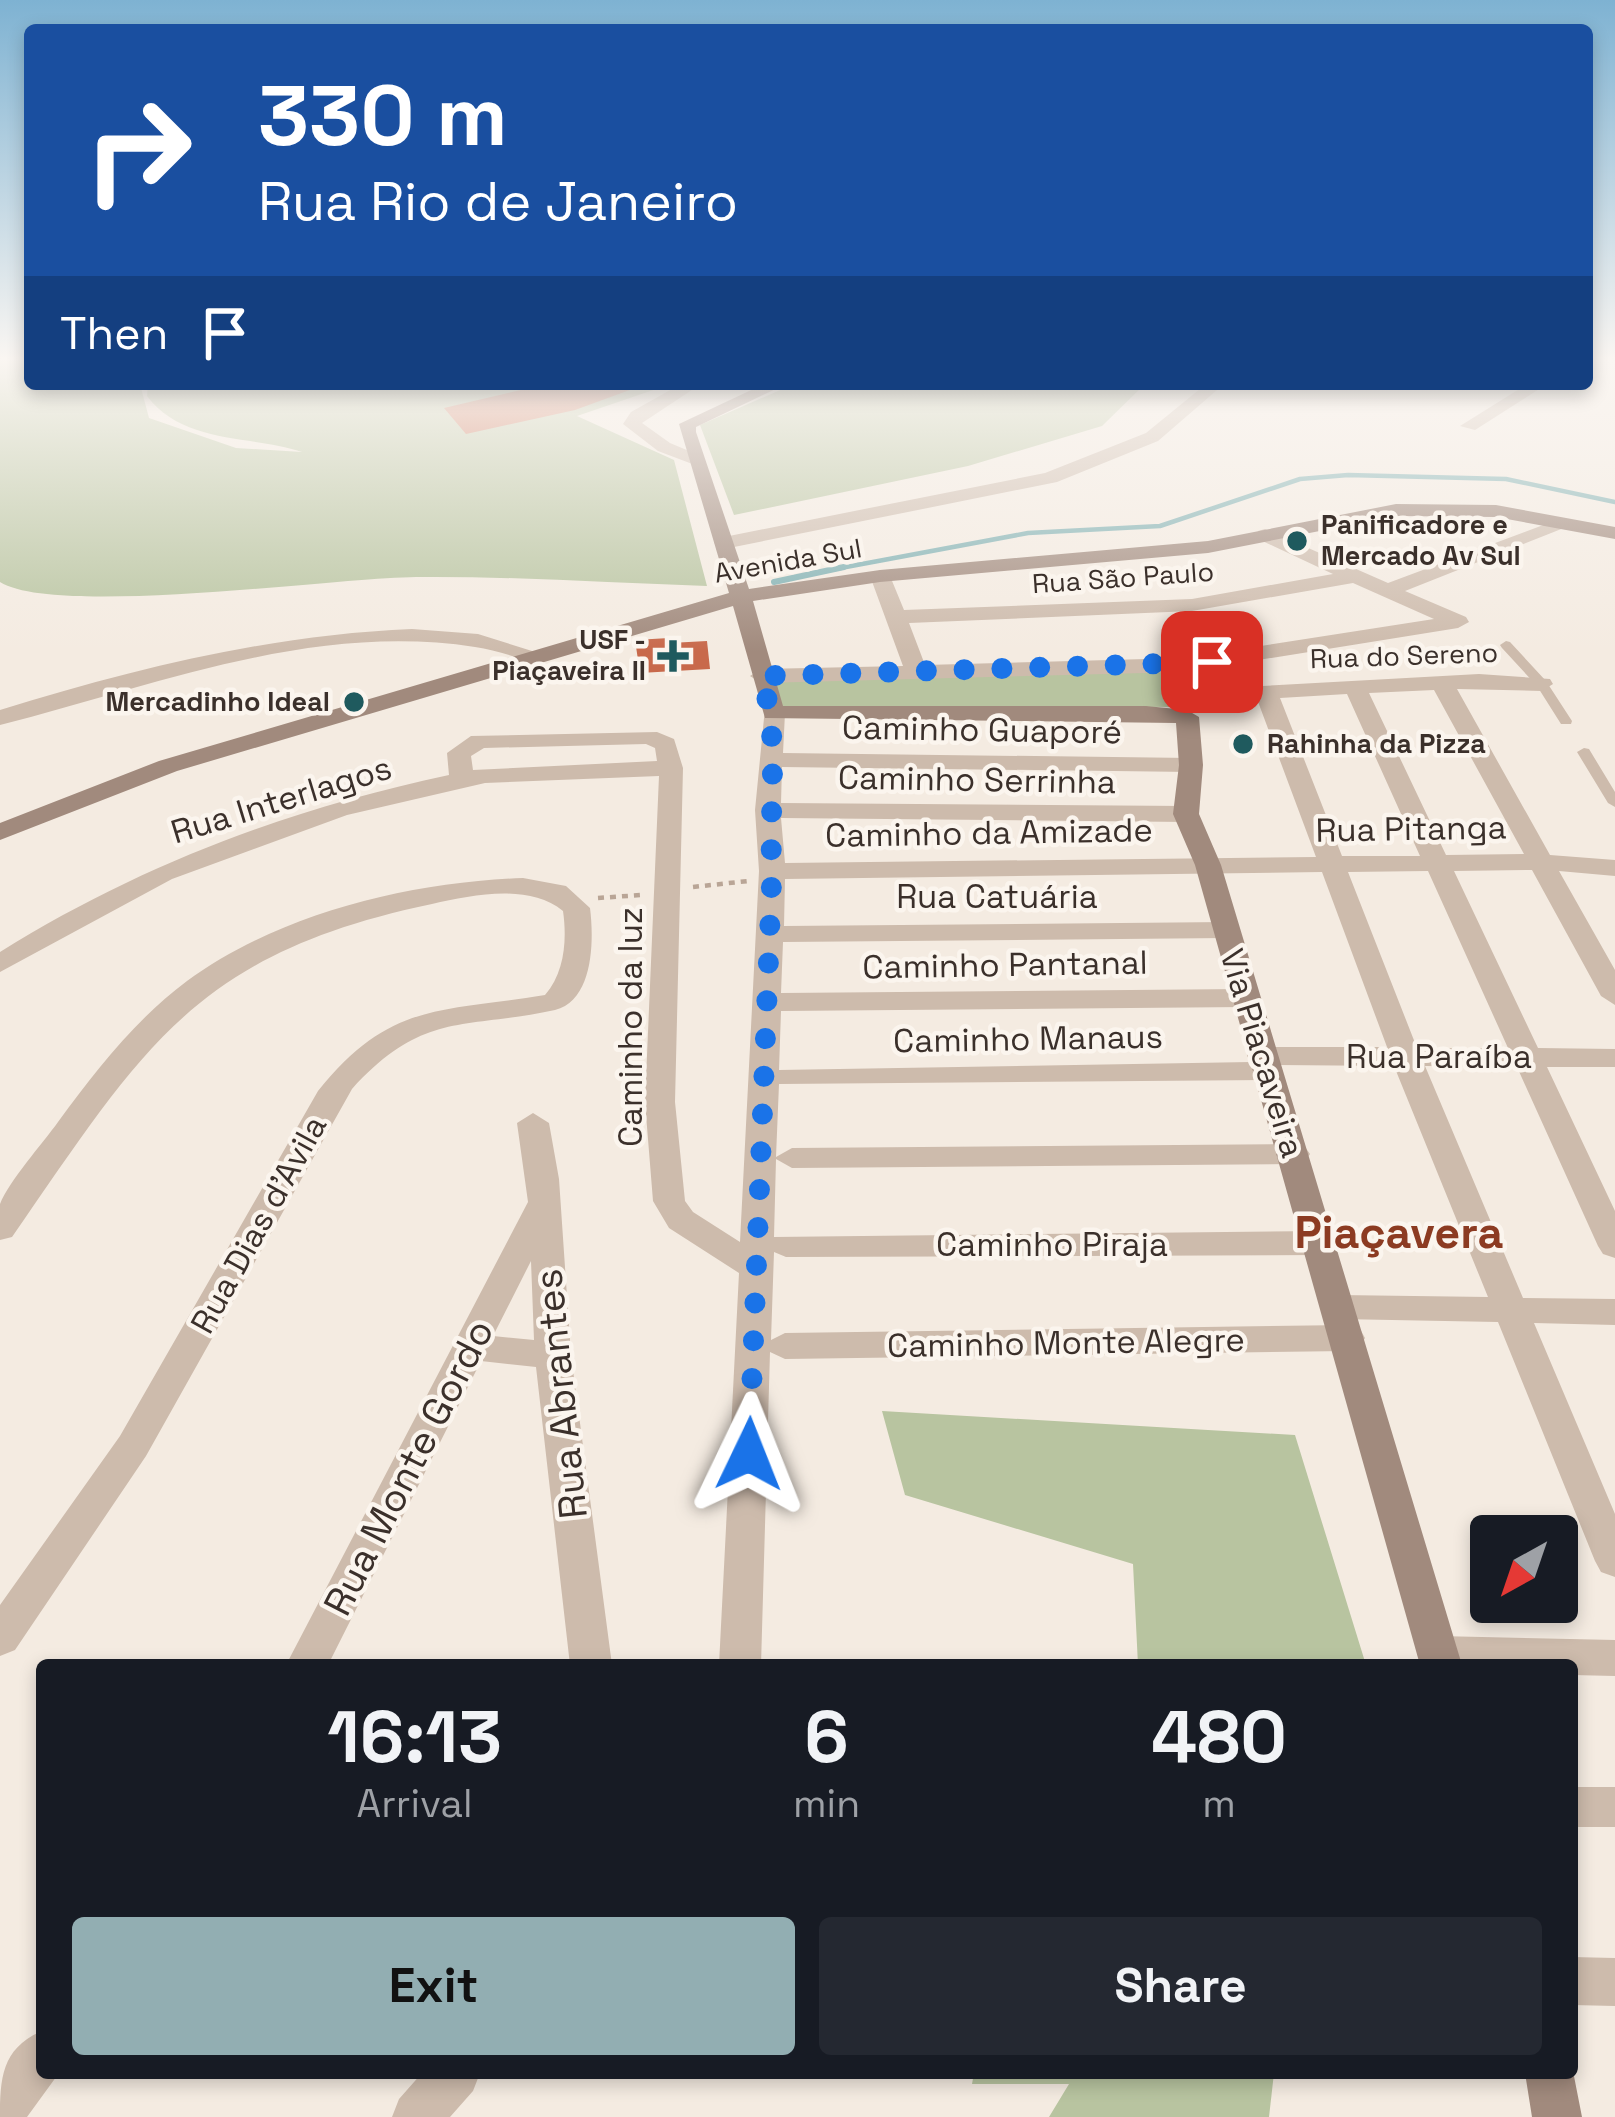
<!DOCTYPE html>
<html lang="en">
<head>
<meta charset="utf-8">
<style>
	:root { --surface:#171b24; --page:#242831; --text:#f1f3f6; --muted:#9ea1a6; --accent:#92aeb2 }
	body { margin:0; font-family:"Space Grotesk",sans-serif; background:var(--page); color:var(--text); height:100vh; display:flex; flex-direction:column; font-size:45px; white-space:nowrap }
	* { box-sizing:border-box; margin:0 }
	p { font-size:39px; color:var(--muted) }
	.icon { flex:none; width:66px; height:66px; fill:none; stroke:currentColor; stroke-width:2; stroke-linecap:round; stroke-linejoin:round }
	.map { position:relative; flex:1; overflow:hidden }
	.drawer { position:absolute; left:36px; top:1659px; width:1542px; height:420px; display:flex; flex-direction:column; background:var(--surface); border-radius:12px; box-shadow:0 6px 18px #0003 }
	.drawer>* { flex:none }
	.hud { position:absolute; left:24px; top:24px; width:1569px; height:366px; border-radius:12px; box-shadow:0 6px 18px #0003; background:#1a4fa0; color:#fff; overflow:hidden }
	.needle { width:78px; rotate:220deg }
	.controls { position:absolute; left:1470px; top:1515px; display:grid; gap:24px }
	.controls a { display:grid; place-items:center; width:108px; height:108px; border-radius:12px; background:var(--surface); box-shadow:0 6px 18px #0003; font-size:60px }
	.pin { position:absolute; display:grid; place-items:center; width:102px; height:102px; color:#fff; margin:-51px; border-radius:24px; box-shadow:0 6px 18px #0006 }
	.me { position:absolute; width:132px; margin:-66px; rotate:2deg; stroke-linejoin:round; filter:drop-shadow(0 0 9px #0008) }
	.turn { display:flex; align-items:center; gap:42px; height:252px; padding:0 36px; font-size:54px }
	.turn .icon { width:156px; height:156px; stroke-width:2.5 }
	.turn b { display:block; font-size:84px; line-height:102px }
	.then { display:flex; align-items:center; height:114px; padding:0 36px; background:#0003; gap:24px; font-size:45px }
	.eta { display:flex; justify-content:space-evenly; align-items:center; height:204px; text-align:center }
	.eta b { font-size:72px; font-weight:600; line-height:84px }
	.action { display:flex; gap:24px; margin-top:auto; padding:24px 36px }
	.action a { flex:1; height:138px; border-radius:12px; background:var(--accent); color:#111; font-size:48px; font-weight:600; line-height:138px; text-align:center }
	.action a+a { background:var(--page); color:var(--text) }
	.map>svg:first-child { display:block }
	.green { fill:#b8c4a0 }
	.lines { fill:none; stroke-linecap:round; stroke-linejoin:round }
	.stream-far1 { stroke:#7fb0b2; stroke-width:4.5 }
	.stream { stroke:#7fb0b2; stroke-width:6 }
	.building { fill:#c8694b }
	.path { stroke:#b9a596; stroke-width:4.5; stroke-dasharray:6 6; stroke-linecap:butt }
	.lane { fill:#cdbbac; fill-rule:evenodd }
	.street { fill:#cdbbac; fill-rule:evenodd }
	.secondary { fill:#a18a7d; fill-rule:evenodd }
	.route { stroke:#1a73e8; stroke-width:21; stroke-dasharray:0 37.8 }
	.poi-dot { fill:#1f5a5e; stroke:#fbf5ee; stroke-width:4.5 }
	.labels { text-anchor:middle; stroke-width:9; stroke-linejoin:round; paint-order:stroke }
	.far-poi-label { font-size:27px; font-weight:bold; fill:#3b302b; stroke:#fbf5ee; text-anchor:start }
	.far-street-label { font-size:27px; fill:#3b302b; stroke:#fbf5ee }
	.street-label { font-size:33px; fill:#3b302b; stroke:#fbf5ee }
	.near-street-label { font-size:39px; fill:#3b302b; stroke:#fbf5ee }
	.district-label { font-size:45px; font-weight:bold; fill:#8c3b22; stroke:#fbf5ee }
</style>
</head>
<body>
<div class="map">
<svg width="1615" height="2117" viewBox="0 0 1615 2117">
	<rect width="100%" height="100%" fill="#f4ebe1"/>
	<path class="green" d="M0 356H30V384H140L149 418 236 448 302 452C253 435 184 445 147 396L148 384H671L577 416 674 460 707 586C610 583 512 576 416 577 333 578 56 617 0 582Z
		M794 384H1145L1102 426 968 466 734 515 700 425Z
		M1174 669 1190 707 780 706 773 680Z
		M882 1411 1295 1435 1366 1665H1138L1133 1564 905 1495Z
		M974 2073H1274L1269 2117H1049L1069 2084H972Z"/>
	<g class="lines">
		<path class="stream-far1" d="M830 570 1028 533 1160 526 1300 479 1348 475 1506 479 1615 502"/>
		<path class="stream" d="M774 582 844 567"/>
	</g>
	<path class="building" d="M546 384 638 387 575 410 466 434 444 408Z
		M669 638 670 643 707 641 710 669 640 673 635 640Z"/>
	<g class="lines">
		<path class="path" d="M693 887 748 881
			M598 898 641 895"/>
		<path class="lane" d="M1506 641 1510 642 1546 681 1572 721 1571 724H1561L1537 686 1502 648 1500 645Z
			M1584 748 1589 749 1615 792V807L1608 803 1577 752Z"/>
		<path class="street" d="M681 384H701L642 423 670 443 701 456 704 460 695 465 658 451 623 424 631 412Z
			M1206 384H1224L1158 441 1057 482 724 549 714 543 724 537 1045 473 1146 433Z
			M1527 384H1547L1475 430 1460 426Z
			M1562 518 1579 522 1405 591 1466 617 1469 622 1458 628 1184 672 761 683 750 676 761 669 903 666 870 576 880 570 890 576 904 610 1192 599 1333 574 1258 539V531L1265 529 1388 583ZM1353 583 1434 619 1184 658 925 665 909 623 1192 611Z
			M412 629 478 634 548 656 537 663C517 658 496 650 475 647 311 622 155 686 0 725V710C136 668 270 635 412 629Z
			M1479 674 1550 679 1553 684 1542 691 1457 689 1550 855 1615 860V876L1559 871 1615 970V1005L1601 996 1532 870 1454 871 1538 1048 1615 1049V1067H1547L1615 1211V1258L1603 1254 1598 1246 1517 1067 1425 1066 1523 1298 1615 1299V1325L1534 1323 1615 1514V1577L1601 1572 1595 1561 1498 1322 1339 1319 1327 1316 1322 1307 1327 1298 1339 1295 1488 1297 1394 1066 1278 1065 1282 1071 1278 1078 1267 1080 779 1084 776 1157 792 1148 1294 1144 1305 1147 1310 1154 1305 1161 1294 1164 792 1168 776 1159 774 1237 1319 1231 1331 1235 1336 1243 1331 1251 1319 1255 786 1257 774 1252 771 1340 785 1333 1347 1325 1360 1329 1365 1338 1360 1347 1347 1351 785 1359 770 1352 761 1665H719L739 1273 669 1228 653 1201 645 1102 659 776 485 783 347 815 172 879 0 972V952C140 865 289 809 449 775L447 753 471 736 657 732 674 739 683 768 675 1102 685 1201 693 1212 740 1242 759 871 755 810 765 708 773 706 785 713 783 753 1191 758 1203 765 1191 772 782 767 781 803 1186 806 1199 814 1186 822 781 818 785 863 1316 857 1257 699 1196 702 1185 695 1188 690ZM1434 690 1524 854 1446 855 1369 693ZM1347 694 1420 856H1342L1280 698ZM646 744 655 748 657 761 473 770 471 756 484 748ZM1428 871 1508 1048H1417L1348 872ZM1322 872 1387 1047H1262L1251 1049 1247 1056 1251 1062 779 1070 781 1011 1245 1007 1259 998 1245 989 781 993 783 942 1226 938 1240 930 1226 922 784 926 785 879Z
			M523 878 566 886 590 908C594 939 594 1000 555 1010 464 1030 424 1010 352 1089L146 1456 15 1650 0 1656V1605L120 1436 318 1091C390 1001 442 1012 545 995 565 972 567 939 563 911 528 883 473 895 432 904 193 954 142 1050 12 1237L0 1240C0 1230 0 1214 0 1204 9 1181 43 1143 58 1122 96 1070 136 1019 187 981 280 913 411 882 523 878Z
			M533 1113 549 1123 559 1179 571 1355 612 1665H570L536 1367 481 1361 328 1665H286L528 1202 517 1123ZM531 1261 534 1340 493 1336Z
			M1438 1636 1615 1640V1676L1572 1675V1665H1423L1417 1654 1423 1641Z
			M1572 1787H1615V1827H1572Z
			M1572 1957 1615 1958V2006L1572 2005Z
			M42 2031V2073H59L27 2117H0C0 2078 2 2048 42 2031Z
			M422 2073H480L473 2091 450 2117H392L399 2099Z"/>
		<path class="secondary" d="M764 384H786L696 427V432L749 589 880 570 1208 541 1396 504 1496 505 1615 527V539L1496 517 1396 516 1208 553 880 582 753 601 783 706H1146L1187 710 1199 717 1203 765 1199 814 1221 865 1462 1665H1420L1195 865 1173 814 1179 765 1176 723 765 718 733 606 177 771 0 840V823L159 761 729 593 679 424Z
			M1572 2066 1582 2117H1532L1525 2073H1572Z"/>
	</g>
	<linearGradient id="sky" x2="0" y2="1"><stop stop-color="#7eb2d2"/><stop offset="0.55" stop-color="#faf6f2"/><stop offset="1" stop-color="#faf6f2" stop-opacity="0"/></linearGradient>
	<rect width="1615" height="652" fill="url(#sky)"/>
	<g class="lines">
		<path class="route" d="M749 1454 772 871C768 806 781 737 761 676L1212 662"/>
	</g>
	<g class="poi-dot">
		<circle cx="1297" cy="541" r="12"/>
		<path d="M667 638h12v12h12v12h-12v12h-12v-12h-12v-12h12z"/>
		<circle cx="354" cy="702" r="12"/>
		<circle cx="1243" cy="744" r="12"/>
	</g>
	<g class="labels">
		<g class="far-poi-label">
			<text x="1321" y="534">Panificadore e<tspan x="1321" dy="31">Mercado Av Sul</tspan></text>
			<text x="646" y="649" text-anchor="end">USF -<tspan x="646" dy="31">Piaçaveira II</tspan></text>
			<text x="330" y="711" text-anchor="end">Mercadinho Ideal</text>
			<text x="1267" y="753">Rahinha da Pizza</text>
		</g>
		<g class="far-street-label">
			<text transform="translate(788 561) rotate(-10)" y="9">Avenida Sul</text>
			<text transform="translate(1123 578) rotate(-4)" y="9">Rua São Paulo</text>
			<text transform="translate(1404 656) rotate(-2)" y="9">Rua do Sereno</text>
		</g>
		<g class="street-label">
			<text transform="translate(982 729) rotate(1)" y="12">Caminho Guaporé</text>
			<text transform="translate(977 779) rotate(1)" y="12">Caminho Serrinha</text>
			<text transform="translate(281 799) rotate(-17)" y="12">Rua Interlagos</text>
			<text transform="translate(1411 828) rotate(-1)" y="12">Rua Pitanga</text>
			<text transform="translate(989 832) rotate(-1)" y="12">Caminho da Amizade</text>
			<text x="997" y="908">Rua Catuária</text>
			<text transform="translate(1005 964) rotate(-1)" y="12">Caminho Pantanal</text>
			<text transform="translate(630 1027) rotate(-90)" y="12">Caminho da luz</text>
			<text transform="translate(1028 1038) rotate(-1)" y="12">Caminho Manaus</text>
			<text transform="translate(1263 1053) rotate(73)" y="12">Via Piacaveira</text>
			<text x="1439" y="1068">Rua Paraíba</text>
			<text transform="translate(258 1224) rotate(-61)" y="12">Rua Dias d'Avila</text>
			<text x="1052" y="1256">Caminho Piraja</text>
			<text transform="translate(1066 1342) rotate(-1)" y="12">Caminho Monte Alegre</text>
		</g>
		<g class="near-street-label">
			<text transform="translate(560 1394) rotate(-96)" y="14">Rua Abrantes</text>
			<text transform="translate(408 1467) rotate(-63)" y="14">Rua Monte Gordo</text>
		</g>
		<g class="district-label">
			<text x="1399" y="1248">Piaçavera</text>
		</g>
	</g>
</svg>
<div class="controls">
<a><svg class="needle" viewBox="-14 -14 28 28"><path d="M0-13l5 13h-10z" fill="#e53935"/><path d="M0 13l5-13h-10z" fill="#9ea1a6"/></svg></a>
</div>
<div class="pin" style="left:1212px;top:662px;background:#d93025"><svg class="icon" aria-label="arrive" viewBox="0 0 24 24"><path d="M6 21V4h12l-3 4 3 4H6"/></svg></div>
<svg class="me" style="left:749px;top:1454px" viewBox="-20 -20 40 40"><path d="M0-17L14 15 0 8-14 15z" fill="#1a73e8" stroke="#fff" stroke-width="4"/></svg>
<div class="hud">
<div class="turn"><svg class="icon" aria-label="right" viewBox="0 0 24 24"><path d="M7 20v-9h11M14 6l5 5-5 5"/></svg><div><b>330 m</b>Rua Rio de Janeiro</div></div>
<div class="then">Then<svg class="icon" aria-label="arrive" viewBox="0 0 24 24"><path d="M6 21V4h12l-3 4 3 4H6"/></svg></div>
</div>
<section class="drawer">
<div class="eta">
<div><b>16:13</b><p>Arrival</p></div>
<div><b>6</b><p>min</p></div>
<div><b>480</b><p>m</p></div>
</div>
<div class="action"><a>Exit</a><a>Share</a></div>
</section>
</div>
</body>
</html>
